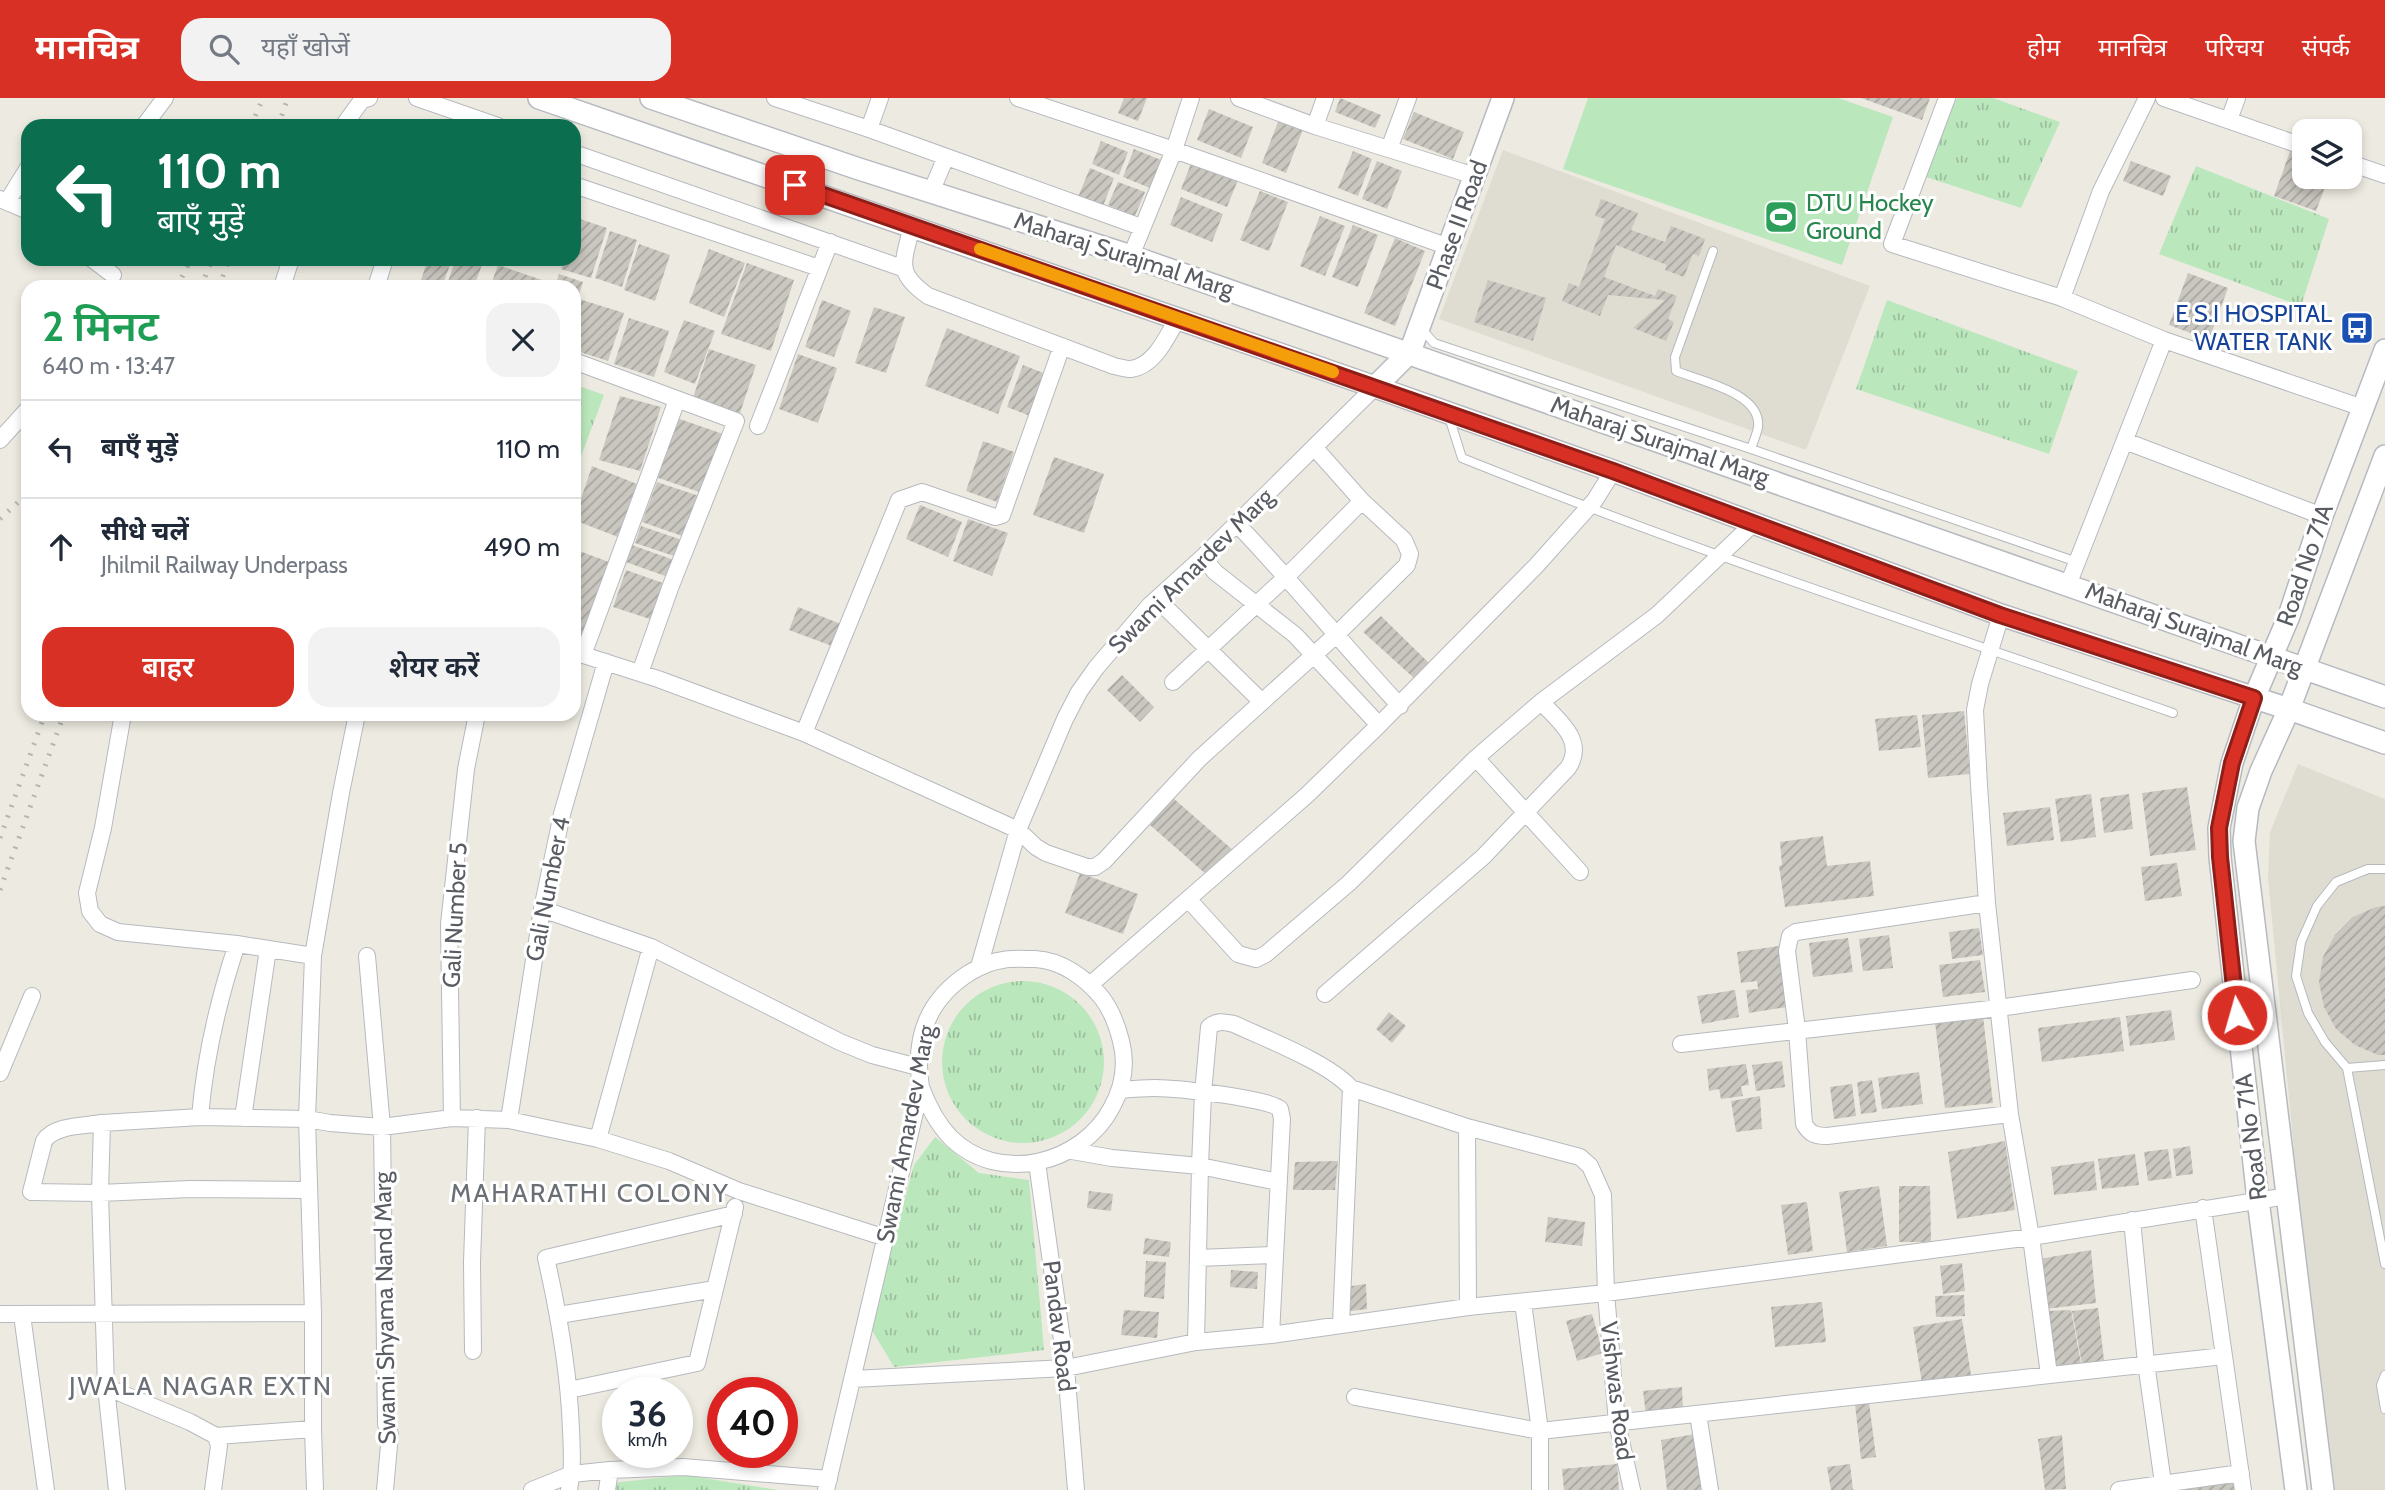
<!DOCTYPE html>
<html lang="hi">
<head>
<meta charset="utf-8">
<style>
	:root { --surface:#fff; --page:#f2f2f3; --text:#1f2937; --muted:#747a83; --line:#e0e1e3; --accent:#d93025 }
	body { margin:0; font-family:Cabin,"Noto Sans Devanagari",sans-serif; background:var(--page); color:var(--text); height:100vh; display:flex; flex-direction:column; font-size:26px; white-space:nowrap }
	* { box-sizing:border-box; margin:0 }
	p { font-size:23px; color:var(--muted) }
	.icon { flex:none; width:38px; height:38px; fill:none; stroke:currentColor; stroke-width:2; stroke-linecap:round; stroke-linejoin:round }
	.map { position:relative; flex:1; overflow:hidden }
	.sheet { position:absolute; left:21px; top:182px; width:560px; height:441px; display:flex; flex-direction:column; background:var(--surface); border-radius:21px; box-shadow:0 4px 10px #0003 }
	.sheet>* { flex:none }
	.top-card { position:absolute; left:21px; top:21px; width:560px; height:147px; border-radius:21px; box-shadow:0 4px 10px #0003; background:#0b6e4f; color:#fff; overflow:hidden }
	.fabs { position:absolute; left:2292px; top:21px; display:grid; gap:14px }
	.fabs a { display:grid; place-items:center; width:70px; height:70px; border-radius:14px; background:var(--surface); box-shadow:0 4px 10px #0003; font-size:35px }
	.speed { position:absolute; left:602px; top:1279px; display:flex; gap:14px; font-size:35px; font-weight:700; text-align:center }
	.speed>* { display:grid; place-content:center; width:91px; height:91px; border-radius:50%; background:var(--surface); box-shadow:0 4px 10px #0003; line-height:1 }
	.speed small { font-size:18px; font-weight:400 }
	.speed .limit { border:10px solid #d22; background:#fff; color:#111 }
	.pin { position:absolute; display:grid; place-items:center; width:60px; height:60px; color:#fff; margin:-30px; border-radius:14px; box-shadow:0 4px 10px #0006 }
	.me { position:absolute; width:77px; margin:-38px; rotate:354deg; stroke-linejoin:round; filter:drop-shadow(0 0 5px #0008) }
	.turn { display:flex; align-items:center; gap:24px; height:147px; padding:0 21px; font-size:32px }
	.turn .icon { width:91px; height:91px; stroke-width:2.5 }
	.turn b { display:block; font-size:49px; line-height:60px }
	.round { display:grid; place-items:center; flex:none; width:74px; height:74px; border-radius:21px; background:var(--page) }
	.summary { display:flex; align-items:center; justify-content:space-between; height:119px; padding:0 21px }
	h1 { font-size:42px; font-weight:600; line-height:52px; color:#1e9e55 }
	.primary-button { display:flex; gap:14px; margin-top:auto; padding:14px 21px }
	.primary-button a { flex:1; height:80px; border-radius:21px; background:var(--accent); color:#fff; font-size:28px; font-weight:600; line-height:80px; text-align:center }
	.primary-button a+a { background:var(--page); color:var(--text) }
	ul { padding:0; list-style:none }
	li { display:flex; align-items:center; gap:21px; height:98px; padding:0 21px; border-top:2px solid var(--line) }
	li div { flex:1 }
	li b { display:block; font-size:26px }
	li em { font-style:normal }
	header { display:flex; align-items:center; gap:42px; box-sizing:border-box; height:98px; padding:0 35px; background:var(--accent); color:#fff }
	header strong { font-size:33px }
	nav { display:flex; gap:38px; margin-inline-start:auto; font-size:24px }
	.search { width:490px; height:63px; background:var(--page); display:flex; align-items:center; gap:18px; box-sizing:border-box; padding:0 24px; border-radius:21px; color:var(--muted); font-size:26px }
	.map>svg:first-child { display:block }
	.education { fill:#dfddd1 }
	.green { fill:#bbe7bc }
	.park { fill:url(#park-tufts) }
	.building { fill:url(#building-hatch) }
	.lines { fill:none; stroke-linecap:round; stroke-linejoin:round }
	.lane-casing { stroke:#b6b9be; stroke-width:10 }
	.street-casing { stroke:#b6b9be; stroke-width:18 }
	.secondary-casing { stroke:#b6bac0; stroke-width:24 }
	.lane { stroke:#fff; stroke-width:8 }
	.street { stroke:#fff; stroke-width:16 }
	.secondary { stroke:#fff; stroke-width:21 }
	.rail { stroke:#b4b5b6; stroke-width:5; stroke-dasharray:2 9; stroke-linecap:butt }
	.route-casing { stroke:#8d1f18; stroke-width:18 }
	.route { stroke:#d93025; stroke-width:12 }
	.slow { stroke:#f59e0b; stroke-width:12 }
	.labels { text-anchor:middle; stroke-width:6; stroke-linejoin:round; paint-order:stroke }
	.leisure-label { font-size:24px; fill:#27864d; stroke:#fff; text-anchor:start }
	.street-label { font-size:24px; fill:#595d63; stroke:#fff }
	.transit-label { font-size:24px; fill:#164399; stroke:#fff; text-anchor:end }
	.neighbourhood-label { font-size:26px; letter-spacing:2px; fill:#6a6f75; stroke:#fff }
</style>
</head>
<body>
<header>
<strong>मानचित्र</strong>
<div class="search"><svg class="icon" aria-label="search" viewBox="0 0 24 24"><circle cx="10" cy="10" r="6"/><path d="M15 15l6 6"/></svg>यहाँ खोजें</div>
<nav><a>होम</a><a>मानचित्र</a><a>परिचय</a><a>संपर्क</a></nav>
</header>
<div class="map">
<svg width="2385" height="1392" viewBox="0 0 2385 1392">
	<defs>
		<pattern id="park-tufts" width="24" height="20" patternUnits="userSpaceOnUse" patternTransform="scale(1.75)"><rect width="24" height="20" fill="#bbe7bc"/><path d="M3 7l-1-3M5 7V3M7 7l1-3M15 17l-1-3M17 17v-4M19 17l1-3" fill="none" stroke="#9bbe9c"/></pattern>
		<pattern id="building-hatch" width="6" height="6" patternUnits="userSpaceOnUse" patternTransform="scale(1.75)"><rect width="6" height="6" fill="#cac7c0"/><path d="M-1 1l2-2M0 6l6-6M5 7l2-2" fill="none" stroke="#a7a5a0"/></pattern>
	</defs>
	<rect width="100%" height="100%" fill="#edebe1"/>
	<path class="education" d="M1503 52 1870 188 1806 352 1439 221Z
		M2298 666 2385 701V1392H2335L2295 1063 2268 780 2270 734Z"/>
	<path class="green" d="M1588 0H1838L1893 19 1842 167 1563 71Z"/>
	<path class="park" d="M1957 0H1993L2060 24 2021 110 1923 78Z
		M2196 68 2329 121 2301 208 2159 156Z
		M1887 202 2078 273 2049 356 1856 291Z
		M574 286 604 297 574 377Z
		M942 964a81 81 0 1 1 162 0a81 81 0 1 1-162 0Z
		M935 1039 979 1075 1029 1082 1044 1252 894 1269 870 1229 914 1067Z
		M685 1377 778 1392H611L612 1385Z"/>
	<path class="building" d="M1124 0H1147L1138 23 1118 15Z
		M1340 0 1381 17 1375 30 1335 14Z
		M1861 0H1930L1922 22Z
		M1209 11 1253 29 1241 60 1197 42Z
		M1414 14 1464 34 1453 61 1403 41Z
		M1280 19 1304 29 1286 75 1262 65Z
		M1101 43 1128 54 1119 77 1092 66Z
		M2292 48 2305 53V79H2329L2316 113 2274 98Z
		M1134 51 1161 62 1150 90 1123 79Z
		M1353 53 1372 61 1358 98 1338 90Z
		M1192 63 1238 82 1227 109 1181 91Z
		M1377 63 1402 73 1387 111 1362 101Z
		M2131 63 2171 78 2163 98 2123 83Z
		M1090 70 1114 80 1103 108 1078 99Z
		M1118 84 1145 94 1135 118 1108 107Z
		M1260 93 1288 104 1269 153 1240 142Z
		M1181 99 1223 116 1212 144 1170 127Z
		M1601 101 1638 115 1631 132 1665 144 1671 128 1705 141 1699 158 1693 156 1684 179 1665 172 1667 167 1616 147 1604 179 1655 198 1658 191 1677 198 1668 221 1674 224 1666 243 1633 230 1665 202 1608 197 1600 218 1562 203 1569 185 1579 189 1605 121 1595 118Z
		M1320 118 1345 128 1325 178 1300 168Z
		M577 120 607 130 591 180 561 171 564 161H574V131Z
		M1353 127 1378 137 1358 189 1332 179Z
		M610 133 637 142 622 189 595 180Z
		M1395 140 1425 153 1395 228 1364 215Z
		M639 146 670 157 655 203 624 192Z
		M709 151 745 165 724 219 689 205Z
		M428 161H452L442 189H431L420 185Z
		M456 161H484L474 189H446Z
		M747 165 794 182 771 253 721 236Z
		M498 167 545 183 543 189H490Z
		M2188 175 2228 190 2209 242 2169 227Z
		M559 176 583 184 575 209 574 189H555Z
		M1488 182 1546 200 1533 243 1474 224Z
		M579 201 624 215 608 263 574 252V217Z
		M822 202 851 213 834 259 805 249Z
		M874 209 905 219 886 275 855 265Z
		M629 220 669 233 654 279 614 266Z
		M684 222 715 233 695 286 664 274Z
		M947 230 1020 258 998 316 925 288Z
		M709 251 756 267 739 318 692 303Z
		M798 256 837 270 818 325 779 311Z
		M1023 267 1046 276 1030 318 1007 309Z
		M620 298 661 309 640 373 599 362Z
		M674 319 726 337 702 395 653 378Z
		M983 343 1014 354 997 404 966 393Z
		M1054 359 1104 376 1084 435 1033 417Z
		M592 368 637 386 618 439 574 422Z
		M657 384 702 399 685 439 642 424Z
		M920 407 962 424 948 459 906 441Z
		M968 421 1008 435 992 478 953 463Z
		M641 428 685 443 680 460 635 445Z
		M629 446 674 462 668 479 623 463Z
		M574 451 609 464 579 543 574 541Z
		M626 472 663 485 650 521 613 509Z
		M798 509 841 526 832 548 789 532Z
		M1381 518 1429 565 1415 581 1363 534Z
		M1122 577 1154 609 1140 624 1107 592Z
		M1964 613 1970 676 1928 680 1922 617Z
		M1917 617 1921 649 1879 653 1875 621Z
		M2187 689 2196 752 2150 758 2142 695Z
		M2091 696 2096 739 2061 744 2055 701Z
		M2129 696 2133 731 2104 735 2100 700Z
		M1173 700 1234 753 1208 778 1150 727Z
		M2050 709 2054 742 2007 748 2003 715Z
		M1823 738 1827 768 1870 763 1874 798 1785 809 1779 768 1782 767 1780 744Z
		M2177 765 2182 798 2145 803 2141 769Z
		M1080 775 1138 796 1123 836 1065 815Z
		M2385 808V957H2378L2355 947 2336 931 2324 909 2319 884 2323 859 2335 837 2353 819 2376 809Z
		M1979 830 1983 857 1952 861 1949 834Z
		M1889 837 1893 870 1863 873 1859 841Z
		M1848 840 1853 874 1813 879 1809 845Z
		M1779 848 1787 909 1749 915 1746 892 1758 891 1757 883 1741 885 1737 854Z
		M1980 862 1985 894 1943 899 1939 867Z
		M1735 892 1739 919 1702 926 1697 898Z
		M2171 912 2175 942 2130 948 2126 918Z
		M1389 914 1406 928 1392 945 1376 931Z
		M1983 918 1993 1005 1945 1010 1935 924Z
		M2120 919 2124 953 2042 964 2038 930Z
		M1782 963 1785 989 1756 993 1752 967Z
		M1746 966 1749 987 1741 988 1743 998 1721 1001 1719 991 1709 993 1707 971Z
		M1919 974 1923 1006 1882 1011 1878 980Z
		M1872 982 1877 1014 1861 1016 1857 984Z
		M1852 986 1856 1018 1834 1021 1830 989Z
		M1760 998 1762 1031 1736 1034 1731 1003Z
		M2005 1043 2015 1112 1957 1121 1948 1054Z
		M2190 1048 2193 1076 2176 1078 2173 1051Z
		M2168 1051 2172 1080 2148 1083 2144 1054Z
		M2135 1056 2139 1087 2102 1091 2098 1061Z
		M1338 1063 1335 1092H1293L1295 1064Z
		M2094 1063 2097 1092 2054 1097 2051 1069Z
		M1879 1088 1887 1148 1847 1154 1839 1094Z
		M1899 1088H1930L1931 1144H1899Z
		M1089 1093 1113 1096 1111 1113 1087 1110Z
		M1807 1104 1813 1153 1788 1157 1781 1107Z
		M1548 1119 1585 1124 1582 1148 1545 1144Z
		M1145 1140 1171 1144 1169 1159 1143 1156Z
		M2091 1152 2096 1205 2045 1211 2039 1161Z
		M1146 1163 1166 1164 1164 1201 1144 1199Z
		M1962 1165 1965 1193 1943 1196 1940 1168Z
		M1231 1172 1258 1174 1257 1191 1230 1189Z
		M1366 1186 1367 1211 1344 1214V1189Z
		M1964 1197 1965 1218 1936 1219 1935 1198Z
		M1822 1204 1826 1244 1775 1249 1771 1209Z
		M2098 1210 2104 1262 2082 1266 2072 1213Z
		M1124 1212 1159 1214 1157 1240 1121 1237Z
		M2071 1212 2081 1265 2053 1270 2048 1213Z
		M1592 1216 1603 1255 1577 1263 1566 1223Z
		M1962 1221 1971 1277 1922 1285 1913 1229Z
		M1682 1289 1683 1313 1646 1317 1643 1293Z
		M1869 1304 1876 1359 1861 1361 1855 1306Z
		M1695 1336 1702 1392H1667L1661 1342Z
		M2062 1337 2066 1391 2045 1392 2038 1341Z
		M1617 1366 1619 1392H1564L1562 1371Z
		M1850 1366 1853 1392H1831L1827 1369Z
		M2234 1378 2236 1392H2168Z"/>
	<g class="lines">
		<defs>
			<path id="lane" d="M1713 153 1675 259 1676 273C1700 283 1762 295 1758 329 1757 336 1753 344 1751 351
				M1420 229 1434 245 1751 351 2077 464
				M1449 319 1462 360C1696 454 1935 532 2173 615
				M2385 771H2368L2336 784 2317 808 2301 844 2296 878 2308 915 2325 944 2347 970 2385 1166
				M2347 970 2385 967
				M2385 1277 2381 1287 2385 1311"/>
			<path id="street" d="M417 0 498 28
				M775 0 869 31 1141 129
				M1018 0 1174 52 1449 149
				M1239 0 1315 28 1475 78
				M1947 0 1892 146 2062 200 2164 242 2363 310
				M2164 0 2305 49
				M2229 22 2237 0
				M144 28 165 0
				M343 28 362 2 369 0
				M1315 28 1325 0
				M869 31 880 0
				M1389 51 1408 0
				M574 55 905 171
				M2350 65 2385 77
				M574 87 819 170
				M931 94 946 59
				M0 101 28 113
				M7 104 28 70
				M912 127C904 164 894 174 928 198L1114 268C1119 269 1126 271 1131 271 1155 268 1167 238 1178 220
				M1131 158 1174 52 1191 0
				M92 161 113 177
				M282 189 291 161
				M376 189 385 161
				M2062 200 2101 93 2147 0
				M574 263 736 323 670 490 640 575
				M758 328 830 144
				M0 342 28 311
				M2125 343 2322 418
				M1236 425C1293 484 1344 548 1400 608
				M1203 459 1215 474 1295 537 1379 627 1536 468 1595 402 1613 373
				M2068 487 2164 242
				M1157 501 1262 604
				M2001 517 1980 586 1975 612 1979 687 1987 805 2010 1016 2031 1139 2049 1277
				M574 554 658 581 804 635 1018 732 1036 749 1046 755 1087 769H1095L1104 763 1199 661 1337 536 1407 467 1410 456 1404 442 1362 403 1314 349
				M583 557 677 302
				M1173 584 1287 478 1362 403
				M123 616 103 730 87 795 90 813 100 826 118 834 237 846
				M804 635 899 402 922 394 995 419 1002 417 1062 248
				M1476 660 1580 774
				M1188 801 1238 856 1256 861 1266 856 1349 785 1476 660 1541 604 1657 517 1754 425
				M1987 805 1796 834 1790 838 1787 853 1797 932 1804 1026C1810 1036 1815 1038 1827 1038L2010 1016
				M542 811 651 849 840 944 872 957 918 969
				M367 858 382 1029 386 1326 390 1336 385 1392
				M979 869 1018 732 1065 621 1079 594 1096 570 1149 508 1203 459 1375 289
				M1091 886 1307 697 1379 627
				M1325 896 1483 759 1568 670C1586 643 1559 623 1541 604
				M1681 946 1999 910 2192 882
				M0 975 32 898
				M1121 992C1132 991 1144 990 1155 990 1174 990 1269 1000 1280 1011L1282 1021 1271 1237
				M200 1019C205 959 218 903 237 846L313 858
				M243 1020 268 851
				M452 1020 449 826 466 671 477 616
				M509 1022 542 811 562 716 606 564
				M102 1025C84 1028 54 1027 44 1043L31 1094 100 1095 190 1091 309 1092
				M1467 1029 1468 1209
				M598 1041 651 849
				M1072 1053 1112 1060 1200 1068 1278 1084
				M1037 1065 1066 1270 1076 1392
				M2203 1110 2243 1392
				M2132 1122 2146 1265 2164 1392
				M1198 1160 1274 1157
				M1523 1204 1540 1333V1392
				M0 1216 313 1215
				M22 1217 46 1392
				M559 1217 715 1191
				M1341 1226 1351 990
				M1196 1244 1200 1068 1203 995 1209 929C1217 922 1224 924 1234 926 1268 942 1327 964 1351 990L1467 1029 1580 1059 1590 1068 1603 1097 1606 1195 1617 1325 1632 1392
				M473 1253 472 1164 477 1020
				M853 1281 1066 1270 1196 1244 1271 1237 1468 1209 1606 1195 2031 1139 2288 1098
				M106 1289 117 1392
				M569 1292 697 1265 735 1109
				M1355 1299 1540 1333 2224 1258
				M1698 1316 1710 1392
				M216 1338 313 1331
				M213 1392 219 1348 216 1338 190 1324 106 1289 100 1095 102 1025 200 1019 307 1021 330 1025 382 1029 452 1020 509 1022 598 1041 669 1063 739 1093 886 1140
				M315 1392 313 1331V1215L307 1021 313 858 341 695 357 616
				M532 1392 572 1376 610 1372 683 1369 829 1381
				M569 1392C573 1372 572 1353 571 1332 569 1274 559 1217 546 1160L734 1116
				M607 1392 610 1372
				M826 1392 921 989C913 941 927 902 969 875 979 869 991 863 1003 862 1013 860 1025 861 1035 861 1061 862 1086 880 1102 900 1112 913 1117 927 1121 943 1127 966 1124 987 1112 1009 1082 1066 999 1088 950 1039 936 1024 928 1008 921 989
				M2119 1392 2241 1375"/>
			<path id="secondary" d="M539 0 1375 289 1613 373 2001 517 2289 611 2385 645
				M651 0 856 70 1131 158 2385 599
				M1375 289 1410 254 1503 0
				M2296 1392 2258 1102 2220 759 2219 730 2232 665 2254 600 2289 518 2322 418 2385 252
				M2323 1392 2244 743 2248 710 2261 673 2289 611 2385 358"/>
		</defs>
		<use href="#lane" class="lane-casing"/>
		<use href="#street" class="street-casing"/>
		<use href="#secondary" class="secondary-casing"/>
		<use href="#lane" class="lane"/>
		<use href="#street" class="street"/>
		<use href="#secondary" class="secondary"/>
		<path class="rail" d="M251 28 263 0
			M278 28 288 0
			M177 189 191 161
			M201 189 212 161
			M219 189 229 161
			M0 421 28 395
			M0 740 45 616
			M0 792 64 616"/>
	</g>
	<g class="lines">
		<defs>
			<path id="route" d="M795 87 1613 373 2000 517 2254 600 2232 665 2219 730 2220 759 2237 917"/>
		</defs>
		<use href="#route" class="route-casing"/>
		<use href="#route" class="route"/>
		<path class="slow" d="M980 151 1333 274"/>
	</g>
	<defs>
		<symbol id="stadium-square" viewBox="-11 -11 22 22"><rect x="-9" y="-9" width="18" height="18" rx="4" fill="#2e9e5b" stroke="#fff"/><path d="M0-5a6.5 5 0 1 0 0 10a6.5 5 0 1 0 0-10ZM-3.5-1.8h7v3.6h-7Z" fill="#fff"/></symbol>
		<symbol id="bus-square" viewBox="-11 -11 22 22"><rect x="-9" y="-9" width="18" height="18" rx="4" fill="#1a4fb4" stroke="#fff"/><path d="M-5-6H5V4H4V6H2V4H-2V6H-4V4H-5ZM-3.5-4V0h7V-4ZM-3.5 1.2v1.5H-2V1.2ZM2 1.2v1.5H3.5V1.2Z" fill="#fff"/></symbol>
	</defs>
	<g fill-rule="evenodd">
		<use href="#stadium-square" x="1762" y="100" width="38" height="38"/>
		<use href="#bus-square" x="2338" y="211" width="38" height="38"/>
	</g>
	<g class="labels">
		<g class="leisure-label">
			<text x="1806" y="113">DTU Hockey<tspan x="1806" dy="28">Ground</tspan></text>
		</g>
		<g class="street-label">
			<text transform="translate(1457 127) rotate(-70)" y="8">Phase II Road</text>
			<text transform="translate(1124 157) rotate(18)" y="8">Maharaj Surajmal Marg</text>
			<text transform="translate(1660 343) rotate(19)" y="8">Maharaj Surajmal Marg</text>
			<text transform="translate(2305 467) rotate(-71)" y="8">Road No 71A</text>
			<text transform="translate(1191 473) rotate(-45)" y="8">Swami Amardev Marg</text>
			<text transform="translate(2194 531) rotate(20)" y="8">Maharaj Surajmal Marg</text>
			<text transform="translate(548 791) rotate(-79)" y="8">Gali Number 4</text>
			<text transform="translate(455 817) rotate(-87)" y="8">Gali Number 5</text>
			<text transform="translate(906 1036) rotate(-79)" y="8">Swami Amardev Marg</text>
			<text transform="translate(2251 1039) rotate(-97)" y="8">Road No 71A</text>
			<text transform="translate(385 1210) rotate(-91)" y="8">Swami Shyama Nand Marg</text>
			<text transform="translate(1059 1228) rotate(83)" y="8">Pandav Road</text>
			<text transform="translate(1617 1293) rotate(83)" y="8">Vishwas Road</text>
		</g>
		<g class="transit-label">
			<text x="2332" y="224">E S.I HOSPITAL<tspan x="2332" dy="28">WATER TANK</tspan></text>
		</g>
		<g class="neighbourhood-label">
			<text x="590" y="1104">MAHARATHI COLONY</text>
			<text x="201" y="1297">JWALA NAGAR EXTN</text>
		</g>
	</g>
</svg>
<div class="fabs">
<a><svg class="icon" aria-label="layers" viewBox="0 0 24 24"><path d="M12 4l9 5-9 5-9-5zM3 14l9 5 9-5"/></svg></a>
</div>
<div class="speed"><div>36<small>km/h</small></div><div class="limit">40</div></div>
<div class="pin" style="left:795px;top:87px;background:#d93025"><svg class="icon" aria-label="arrive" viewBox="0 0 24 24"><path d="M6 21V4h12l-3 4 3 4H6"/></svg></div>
<svg class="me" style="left:2237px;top:917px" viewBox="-20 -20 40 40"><circle r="17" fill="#d93025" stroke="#fff" stroke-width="3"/><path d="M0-11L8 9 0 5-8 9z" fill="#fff"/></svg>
<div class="top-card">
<div class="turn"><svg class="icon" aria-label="left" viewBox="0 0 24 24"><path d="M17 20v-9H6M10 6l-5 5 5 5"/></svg><div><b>110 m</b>बाएँ मुड़ें</div></div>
</div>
<section class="sheet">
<div class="summary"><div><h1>2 मिनट</h1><p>640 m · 13:47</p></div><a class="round"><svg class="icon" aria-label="close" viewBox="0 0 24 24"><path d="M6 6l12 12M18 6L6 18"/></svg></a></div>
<ul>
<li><svg class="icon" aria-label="left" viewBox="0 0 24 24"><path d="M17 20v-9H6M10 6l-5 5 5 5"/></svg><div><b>बाएँ मुड़ें</b></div><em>110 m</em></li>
<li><svg class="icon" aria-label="ahead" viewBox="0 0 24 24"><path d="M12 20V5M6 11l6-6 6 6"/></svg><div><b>सीधे चलें</b><p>Jhilmil Railway Underpass</p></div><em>490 m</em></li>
</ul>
<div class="primary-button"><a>बाहर</a><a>शेयर करें</a></div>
</section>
</div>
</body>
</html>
